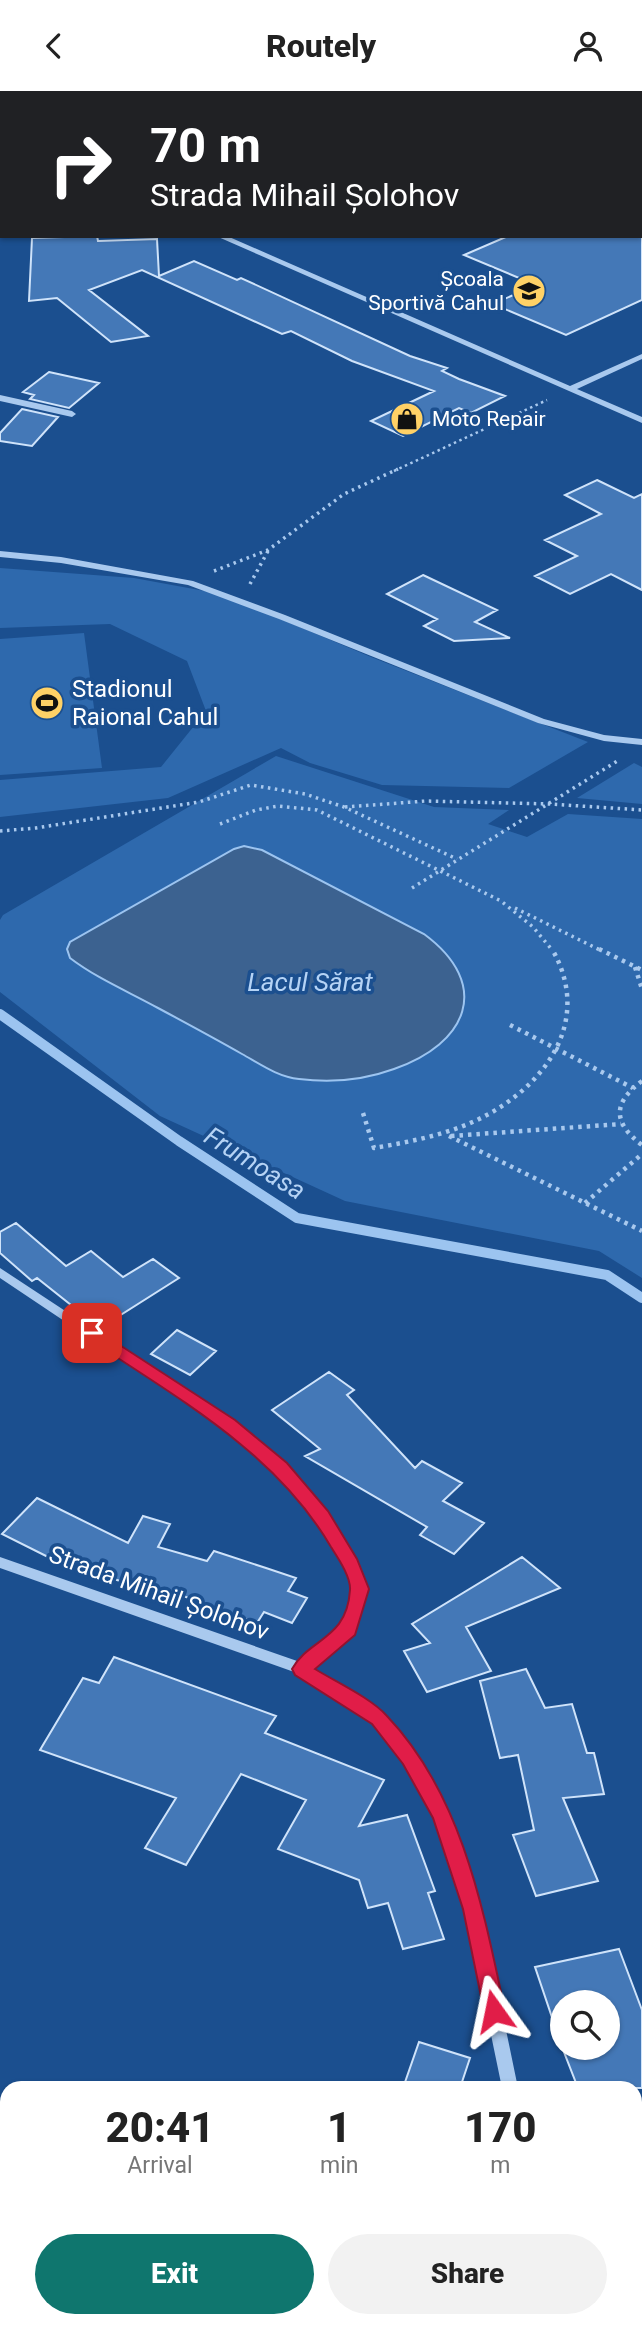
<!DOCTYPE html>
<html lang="en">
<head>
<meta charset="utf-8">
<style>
	:root { --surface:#fff; --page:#f2f2f2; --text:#222; --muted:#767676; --accent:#0f766e }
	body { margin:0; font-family:Roboto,sans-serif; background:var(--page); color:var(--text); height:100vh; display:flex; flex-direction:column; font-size:26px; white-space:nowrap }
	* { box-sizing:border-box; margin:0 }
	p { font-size:23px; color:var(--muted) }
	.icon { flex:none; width:38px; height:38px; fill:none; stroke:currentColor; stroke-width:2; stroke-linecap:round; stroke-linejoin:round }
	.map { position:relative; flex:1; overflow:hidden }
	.side { position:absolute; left:0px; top:1990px; width:642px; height:247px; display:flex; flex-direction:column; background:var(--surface); border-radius:21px 21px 0 0; box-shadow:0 2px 5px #0004 }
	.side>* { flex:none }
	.banner { position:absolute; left:0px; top:0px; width:642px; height:147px; box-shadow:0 2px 5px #0004; background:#202124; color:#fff; overflow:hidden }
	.controls { position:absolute; left:550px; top:1899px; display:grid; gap:14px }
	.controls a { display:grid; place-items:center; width:70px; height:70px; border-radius:50%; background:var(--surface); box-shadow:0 2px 5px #0004; font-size:35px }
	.pin { position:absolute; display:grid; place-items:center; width:60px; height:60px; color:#fff; margin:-30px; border-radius:14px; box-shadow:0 4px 10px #0006 }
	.me { position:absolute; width:77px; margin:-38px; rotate:348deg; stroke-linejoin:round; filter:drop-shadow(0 0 5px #0008) }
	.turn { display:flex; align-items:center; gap:24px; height:147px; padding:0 35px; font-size:32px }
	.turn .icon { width:91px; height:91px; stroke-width:2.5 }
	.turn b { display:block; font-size:49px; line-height:60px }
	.eta { display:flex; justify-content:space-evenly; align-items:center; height:119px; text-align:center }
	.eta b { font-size:42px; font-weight:800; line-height:49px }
	.action { display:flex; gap:14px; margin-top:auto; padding:14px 35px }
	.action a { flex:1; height:80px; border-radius:42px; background:var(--accent); color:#fff; font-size:28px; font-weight:800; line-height:80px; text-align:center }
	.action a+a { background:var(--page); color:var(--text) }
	header { display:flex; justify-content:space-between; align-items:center; height:91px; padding:0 35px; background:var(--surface); font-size:32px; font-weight:800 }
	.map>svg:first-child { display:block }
	.green { fill:#2e69ad }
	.water { fill:#3c6290; stroke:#9cc4f0; stroke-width:2 }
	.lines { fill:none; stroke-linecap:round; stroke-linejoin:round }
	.stream { stroke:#9cc4f0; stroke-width:10 }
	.building { fill:#4478b7; stroke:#cfe3fa; stroke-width:2 }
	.path-far2 { stroke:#a9c9ee; stroke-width:2.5; stroke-dasharray:2.5 3.5; stroke-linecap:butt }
	.path-far1 { stroke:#a9c9ee; stroke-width:3.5; stroke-dasharray:2.5 4.5; stroke-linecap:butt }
	.path { stroke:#a9c9ee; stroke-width:4.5; stroke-dasharray:3.5 5; stroke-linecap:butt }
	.minor { fill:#a9c9ee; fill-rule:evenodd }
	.major { fill:#f0f6ff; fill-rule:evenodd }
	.route { fill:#e11d48; stroke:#92132f; stroke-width:2 }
	.labels { text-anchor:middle; stroke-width:7; stroke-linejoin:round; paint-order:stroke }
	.far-poi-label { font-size:21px; fill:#fff; stroke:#1b4f8f; text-anchor:end }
	.poi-label { font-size:24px; fill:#fff; stroke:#1b4f8f; text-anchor:start }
	.street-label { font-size:24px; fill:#fff; stroke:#1b4f8f }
	.water-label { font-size:26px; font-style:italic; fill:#b5d3f5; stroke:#1b4f8f }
</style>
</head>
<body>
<header><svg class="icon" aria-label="back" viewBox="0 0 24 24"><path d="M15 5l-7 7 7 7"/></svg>Routely<svg class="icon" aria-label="person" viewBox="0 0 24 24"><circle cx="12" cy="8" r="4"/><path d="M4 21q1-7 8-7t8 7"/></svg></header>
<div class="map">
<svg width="642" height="2236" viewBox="0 0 642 2236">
	<rect width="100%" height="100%" fill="#1b4f8f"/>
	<path class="green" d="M0 477 134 487 221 503 371 566 588 651 509 697 382 694 310 672 281 657 168 707 0 726V689L161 676 206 620 187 570 110 533 0 537Z
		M84 542 102 677 0 684V548Z
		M276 665 434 716 509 719 488 733 527 746 568 723 642 728V1187L599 1160 345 1110 160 1025 0 901V829L3 824Z
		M634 672 642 676V713L577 707Z"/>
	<path class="water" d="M244 755 262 759 424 843C493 894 467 953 394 978 364 989 331 992 299 988 278 986 260 973 242 963 214 947 186 932 158 917 129 901 96 887 70 867L67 858 70 851 234 758Z"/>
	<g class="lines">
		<path class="stream" d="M0 923 179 1050 297 1127 607 1184 642 1207"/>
	</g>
	<path class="building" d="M97 145 98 150 157 148 159 185 194 170 237 189 241 187 410 265 447 277 442 280 459 288 505 305 471 322 459 317 403 345 371 330 434 300 352 270 291 240 282 243 142 179 89 199 148 245 111 251 57 207 29 210 32 147Z
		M508 145H642V209L566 244 493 213 536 194 464 164Z
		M49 281 99 292 69 317 30 308 34 304 23 301Z
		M22 318 58 326 32 355 0 350V342Z
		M597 389 634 407 642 403V499L611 483 570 503 535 485 577 465 545 449 601 423 565 404Z
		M423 484 497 519 475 531 510 547 454 550 424 535 437 528 387 503Z
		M16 1132 66 1175 91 1160 123 1186 153 1168 179 1187 100 1237 37 1187 32 1190 0 1162V1141Z
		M177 1239 216 1260 190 1284 151 1263Z
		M329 1281 354 1299 347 1304 415 1377 422 1370 462 1392 443 1410 484 1432 454 1463 420 1444 427 1436 305 1365 320 1358 272 1319Z
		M37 1407 128 1452 143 1425 170 1433 158 1456 207 1470 214 1460 266 1477 296 1487 288 1500 307 1507 292 1532 264 1521 257 1532 167 1499 165 1503 62 1473 2 1443Z
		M522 1466 560 1497 466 1536 491 1580 427 1601 404 1560 430 1552 412 1533Z
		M114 1566 276 1625 265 1642 384 1689 359 1735 407 1724 435 1800 428 1802 444 1848 403 1858 388 1812 368 1817 359 1789 278 1758 306 1709 241 1683 186 1774 145 1757 176 1707 40 1659 83 1587 99 1592Z
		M526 1578 545 1617 572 1613 587 1662H594L604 1703 563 1707 598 1790 536 1805 513 1744 534 1739 518 1664 500 1667 480 1590Z
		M619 1858 642 1919V1997H578L562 1956H607V1911H562V1956L535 1876Z
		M419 1951 470 1967 460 1997H403Z"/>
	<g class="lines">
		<path class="path-far2" d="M394 380 547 309"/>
		<path class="path-far1" d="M214 480 268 459 344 403 398 378
			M250 493 268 460
			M345 716 426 710 550 713 642 719
			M220 733 256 719 278 715 317 719 501 810 533 836 553 860
			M0 740 36 737 199 711 251 694 305 703 344 716 457 768
			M412 797 619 669
			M515 817 602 860"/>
		<path class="path" d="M599 858 642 879
			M635 876 642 898
			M510 934 633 997
			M642 990C612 1012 613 1032 642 1054
			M363 1022 374 1057C409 1051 445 1044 477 1029 544 997 594 931 552 858
			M449 1045 642 1140
			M451 1045 621 1033
			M585 1112 642 1063"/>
		<path class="minor" d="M160 0H199L197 2H157Z
			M0 6H2V10H0Z
			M640 21H642V25H640Z
			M0 69H2V73H0Z
			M0 135H2V139H0Z
			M216 145H227L570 295 642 263V268L577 298 642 326V332Z
			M0 304 72 320 76 323 72 326 0 310Z
			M0 460 61 466 193 490 285 524 544 628 604 644 642 648V654L604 650 538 632 279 528 188 494 61 472 0 466Z
			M0 1177 234 1331 285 1373 327 1420 355 1468 367 1498 353 1542 312 1577 384 1624 415 1664 450 1726 481 1818 518 1997H502L465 1818 435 1727 405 1672 374 1632 297 1582 0 1477V1466L300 1571 342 1535 353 1498 341 1469 317 1428 275 1381 224 1337 0 1187Z
			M0 2225 7 2227V2230H14L17 2236H0Z
			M549 2230H567L568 2236H550Z"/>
		<path class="major" d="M0 49H2V56H0Z
			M640 94H642V101H640Z"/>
	</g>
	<path class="route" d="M92 1236 235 1329 287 1372 328 1420 357 1468 369 1498 355 1544 315 1578C336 1591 371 1607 387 1625 462 1704 483 1817 505 1920L502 1927 494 1929 487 1927 484 1920 463 1818 433 1727 403 1673 372 1633 295 1584 292 1578C309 1547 347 1549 350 1499 351 1486 338 1467 331 1456 275 1360 175 1306 86 1246L83 1242 86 1238Z"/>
	<defs>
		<symbol id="school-disc" viewBox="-11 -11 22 22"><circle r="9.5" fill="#ffd166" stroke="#1b4f8f"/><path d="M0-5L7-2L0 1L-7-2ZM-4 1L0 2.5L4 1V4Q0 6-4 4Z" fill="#111"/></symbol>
		<symbol id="shop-disc" viewBox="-11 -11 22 22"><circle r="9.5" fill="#ffd166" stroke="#1b4f8f"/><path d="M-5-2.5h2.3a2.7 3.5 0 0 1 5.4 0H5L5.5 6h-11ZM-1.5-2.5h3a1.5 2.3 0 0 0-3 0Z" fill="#111"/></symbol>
		<symbol id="stadium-disc" viewBox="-11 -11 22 22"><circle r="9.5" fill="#ffd166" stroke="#1b4f8f"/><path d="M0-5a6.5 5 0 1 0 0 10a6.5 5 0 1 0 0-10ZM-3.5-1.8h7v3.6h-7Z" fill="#111"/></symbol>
	</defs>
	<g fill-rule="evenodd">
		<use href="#school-disc" x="510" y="181" width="38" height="38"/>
		<use href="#shop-disc" x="388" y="309" width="38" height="38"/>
		<use href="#stadium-disc" x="28" y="593" width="38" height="38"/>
	</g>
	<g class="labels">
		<g class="far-poi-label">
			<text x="504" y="195">Școala<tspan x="504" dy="24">Sportivă Cahul</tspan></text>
			<text x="432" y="335" text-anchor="start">Moto Repair</text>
		</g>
		<g class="poi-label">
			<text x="72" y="606">Stadionul<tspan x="72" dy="28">Raional Cahul</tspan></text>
		</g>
		<g class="street-label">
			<text transform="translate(159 1502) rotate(20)" y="8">Strada Mihail Șolohov</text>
		</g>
		<g class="water-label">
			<text x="310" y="900">Lacul Sărat</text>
			<text transform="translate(255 1072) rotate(32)" y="9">Frumoasa</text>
		</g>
	</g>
</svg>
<div class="controls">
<a><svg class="icon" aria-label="search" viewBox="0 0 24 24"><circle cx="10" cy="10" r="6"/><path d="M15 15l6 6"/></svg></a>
</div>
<div class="pin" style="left:92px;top:1242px;background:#d93025"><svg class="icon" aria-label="arrive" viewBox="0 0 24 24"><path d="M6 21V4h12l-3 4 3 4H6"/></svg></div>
<svg class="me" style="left:494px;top:1920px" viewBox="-20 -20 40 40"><path d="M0-17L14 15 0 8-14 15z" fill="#e11d48" stroke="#fff" stroke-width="4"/></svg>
<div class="banner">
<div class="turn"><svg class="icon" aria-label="right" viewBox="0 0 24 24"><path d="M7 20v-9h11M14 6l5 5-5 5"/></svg><div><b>70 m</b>Strada Mihail Șolohov</div></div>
</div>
<section class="side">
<div class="eta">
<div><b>20:41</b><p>Arrival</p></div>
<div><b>1</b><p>min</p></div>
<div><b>170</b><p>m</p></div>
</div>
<div class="action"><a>Exit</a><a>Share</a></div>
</section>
</div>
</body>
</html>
